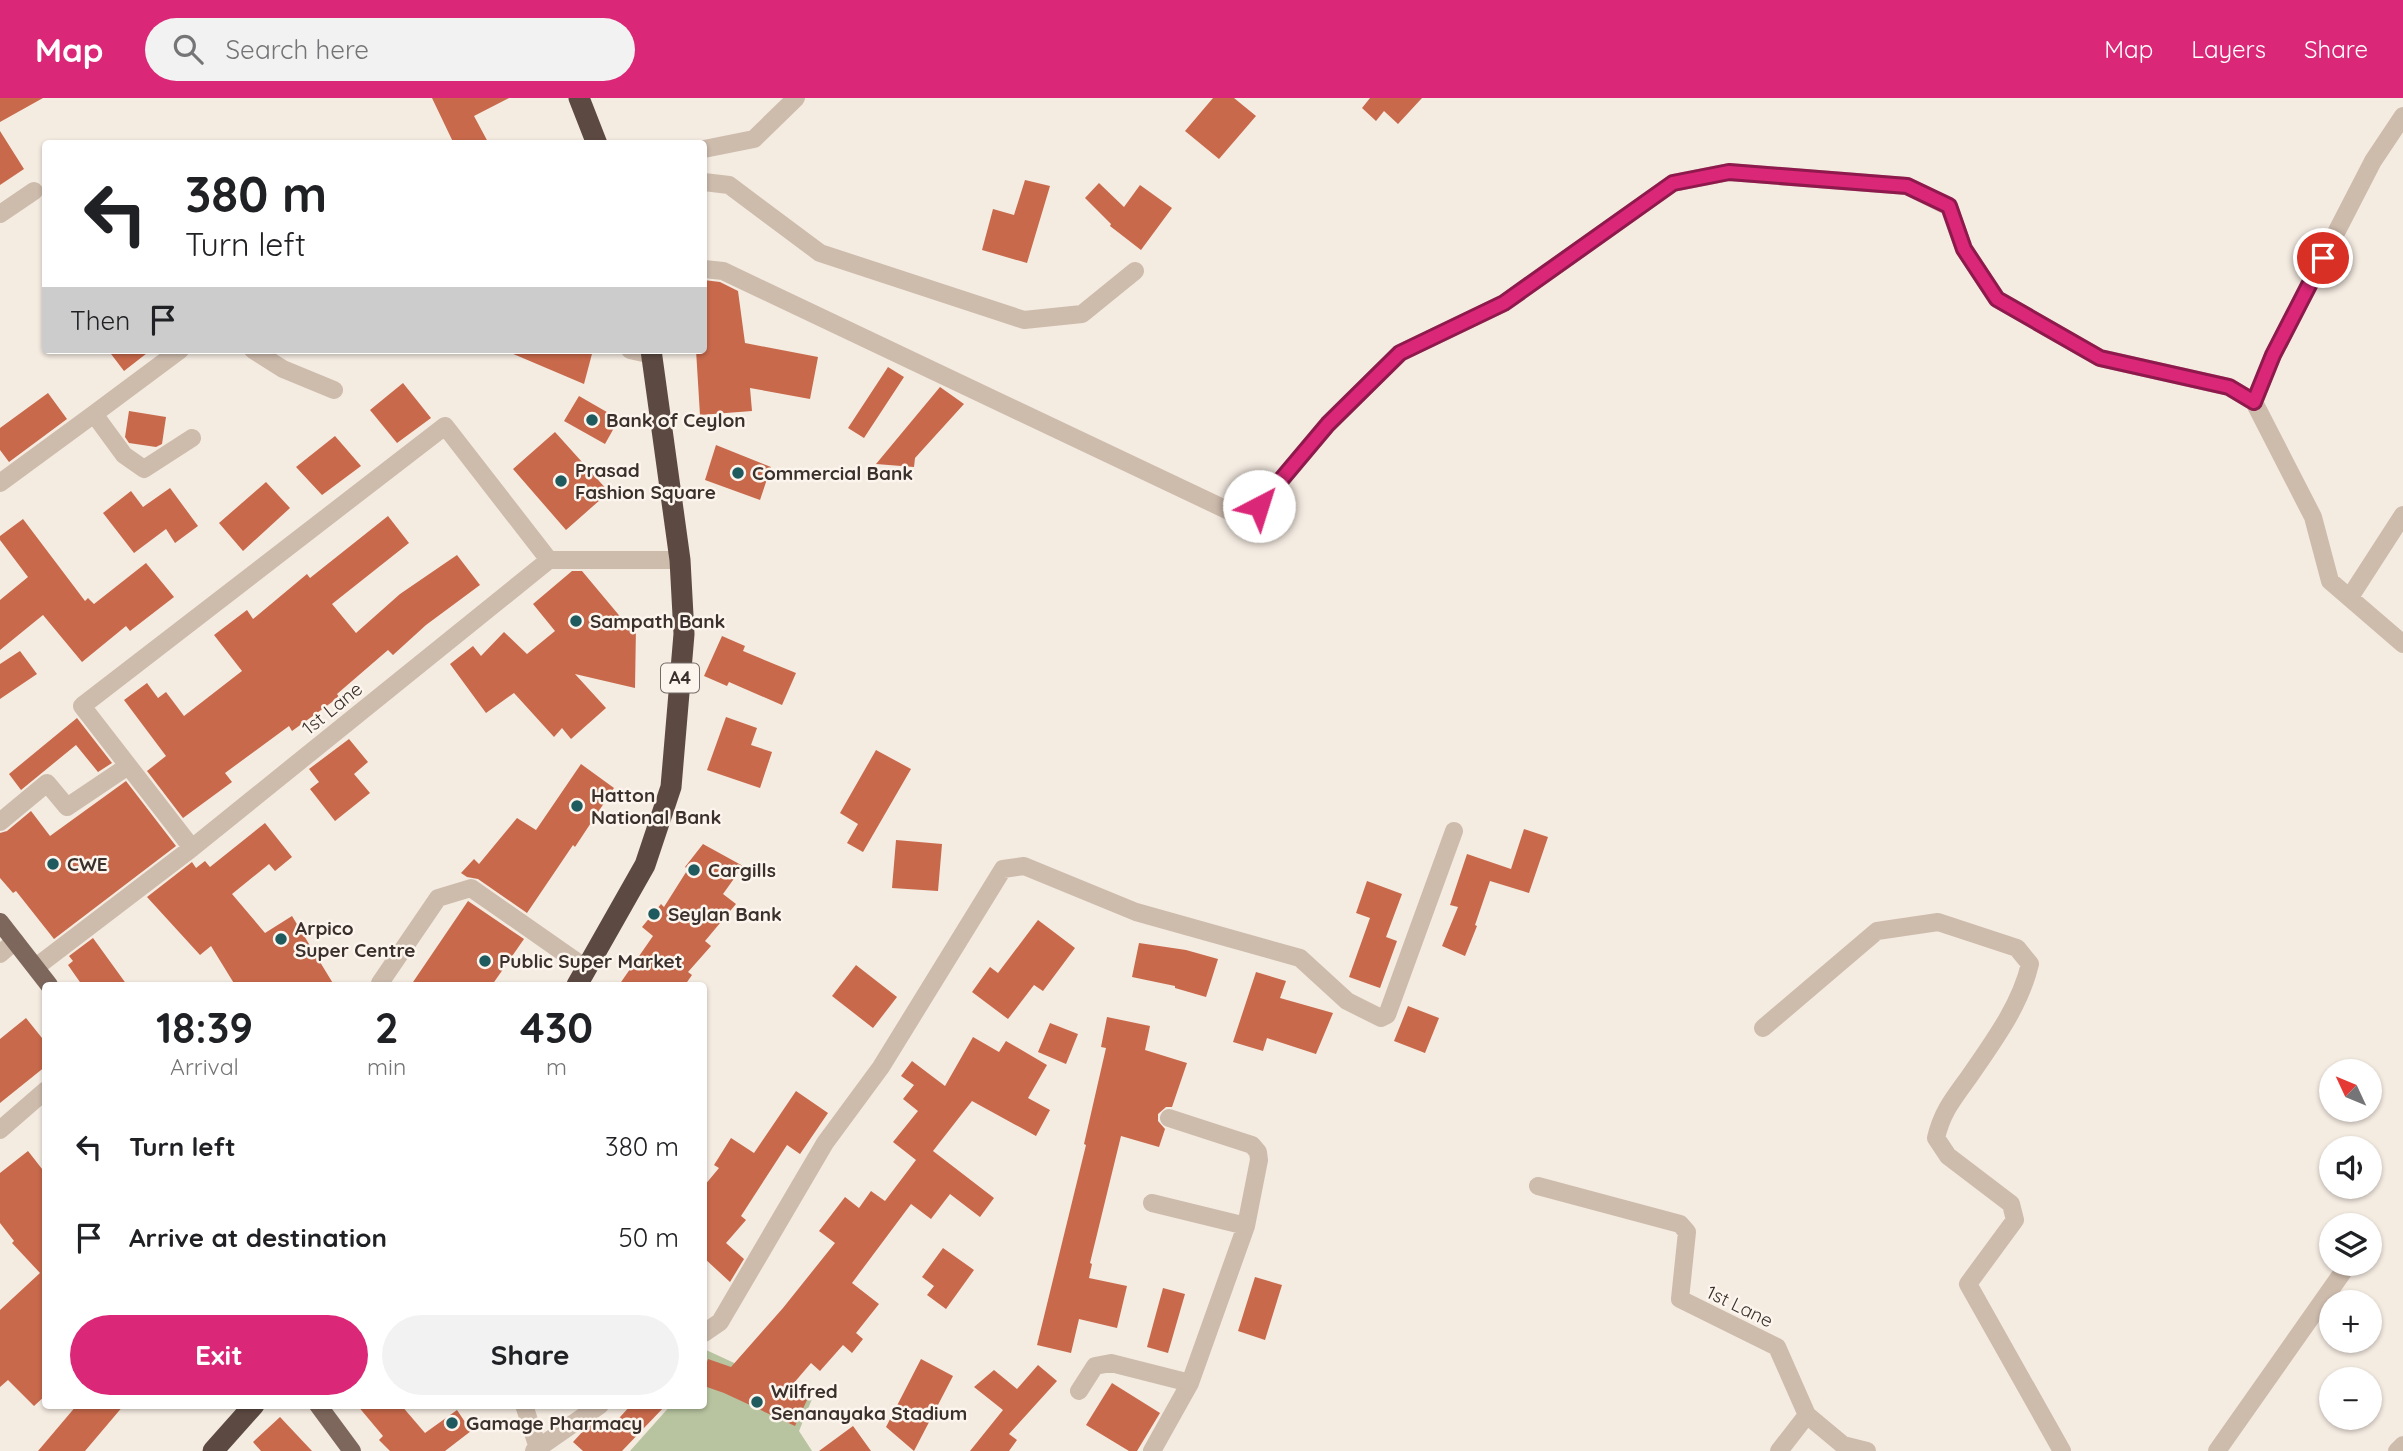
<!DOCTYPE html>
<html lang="en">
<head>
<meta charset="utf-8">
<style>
	:root { --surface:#fff; --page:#f2f2f2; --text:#202124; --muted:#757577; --accent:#db2777 }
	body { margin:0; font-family:Quicksand,sans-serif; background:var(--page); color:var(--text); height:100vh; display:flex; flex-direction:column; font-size:26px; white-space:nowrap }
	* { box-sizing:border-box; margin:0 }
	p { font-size:23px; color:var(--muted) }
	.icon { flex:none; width:38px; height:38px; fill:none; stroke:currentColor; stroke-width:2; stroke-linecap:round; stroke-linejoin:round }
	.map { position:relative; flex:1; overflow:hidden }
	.details { position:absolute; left:42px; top:884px; width:665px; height:427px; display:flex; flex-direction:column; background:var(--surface); border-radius:7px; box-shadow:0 2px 5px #0004 }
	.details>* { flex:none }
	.banner { position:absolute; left:42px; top:42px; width:665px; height:214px; border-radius:7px; box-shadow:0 2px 5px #0004; background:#fff; color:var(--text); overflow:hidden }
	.needle { width:46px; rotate:314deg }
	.tools { position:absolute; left:2319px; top:961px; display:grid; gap:14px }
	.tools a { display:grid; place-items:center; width:63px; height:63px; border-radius:50%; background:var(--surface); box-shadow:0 2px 5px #0004; font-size:35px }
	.pin { position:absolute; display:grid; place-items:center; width:60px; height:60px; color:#fff; margin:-30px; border:4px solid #fff; border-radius:50%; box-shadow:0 2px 7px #0007 }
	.me { position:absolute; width:77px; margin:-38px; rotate:40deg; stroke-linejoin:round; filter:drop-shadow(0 0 5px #0008) }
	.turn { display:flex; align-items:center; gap:24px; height:147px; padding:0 28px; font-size:32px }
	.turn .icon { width:91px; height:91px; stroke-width:2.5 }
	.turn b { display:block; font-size:49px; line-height:60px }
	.then { display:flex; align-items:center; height:66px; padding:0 28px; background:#0003; gap:14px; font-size:26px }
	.eta { display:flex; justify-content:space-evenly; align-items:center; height:119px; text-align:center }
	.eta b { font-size:42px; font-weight:700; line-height:49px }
	.cta { display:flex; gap:14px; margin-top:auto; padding:14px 28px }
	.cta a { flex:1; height:80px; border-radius:42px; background:var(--accent); color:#fff; font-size:28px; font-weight:700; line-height:80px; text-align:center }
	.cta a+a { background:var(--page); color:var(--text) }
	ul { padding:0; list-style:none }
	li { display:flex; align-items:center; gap:21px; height:91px; padding:0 28px }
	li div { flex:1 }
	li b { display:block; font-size:26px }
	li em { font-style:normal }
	header { display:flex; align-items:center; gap:42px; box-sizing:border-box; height:98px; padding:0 35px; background:var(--accent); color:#fff }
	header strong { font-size:33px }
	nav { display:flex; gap:38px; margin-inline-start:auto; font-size:24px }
	.search { width:490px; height:63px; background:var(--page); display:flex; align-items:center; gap:18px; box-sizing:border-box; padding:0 24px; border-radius:38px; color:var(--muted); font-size:26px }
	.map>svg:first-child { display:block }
	.green { fill:#b8c4a0 }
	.building { fill:#c8694b }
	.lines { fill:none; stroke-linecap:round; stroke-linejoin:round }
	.minor { stroke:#cdbbac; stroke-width:18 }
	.major { stroke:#7d675c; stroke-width:18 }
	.highway { stroke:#5c4a42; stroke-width:21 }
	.route-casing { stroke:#8e194d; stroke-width:18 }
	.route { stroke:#db2777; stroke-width:12 }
	.poi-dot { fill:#1f5a5e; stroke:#fbf5ee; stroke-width:2.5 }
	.labels { text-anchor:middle; stroke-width:5; stroke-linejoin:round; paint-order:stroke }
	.shield { fill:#fbf5ee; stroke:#756b66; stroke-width:2 }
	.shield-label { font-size:18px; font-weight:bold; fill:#3b302b }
	.poi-label { font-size:19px; font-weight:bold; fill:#3b302b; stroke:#fbf5ee; text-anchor:start }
	.street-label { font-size:19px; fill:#3b302b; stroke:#fbf5ee }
</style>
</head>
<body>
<header>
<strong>Map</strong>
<div class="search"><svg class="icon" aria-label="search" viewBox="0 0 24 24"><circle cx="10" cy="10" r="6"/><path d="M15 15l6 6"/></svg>Search here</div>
<nav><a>Map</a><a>Layers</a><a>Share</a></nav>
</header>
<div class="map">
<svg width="2403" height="1353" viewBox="0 0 2403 1353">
	<rect width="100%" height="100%" fill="#f4ebe1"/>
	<path class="green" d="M704 1251 812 1301 799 1333 812 1353H630L671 1307H704Z"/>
	<path class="building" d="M0 0H43L0 24Z
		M432 0H509L474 18 489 46H454Z
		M1213 0H1234L1256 18 1219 61 1185 33Z
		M1370 0H1422L1398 26 1384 13 1376 23 1362 10Z
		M0 33 24 71 0 87Z
		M1025 82 1050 88 1027 165 982 152 993 111 1014 117Z
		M1099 85 1124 109 1140 87 1172 110 1141 152 1110 128 1111 126 1085 100Z
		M704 182 720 184 738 193 745 245 818 259 810 301 750 290 752 313 700 317 696 252H704Z
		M108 252H151L124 273Z
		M504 252H593L584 286Z
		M888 269 904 279 864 340 848 330Z
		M403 285 431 320 397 345 370 312Z
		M940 289 964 306 915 360 914 369 876 366Z
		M48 295 67 321 9 364 0 352V330Z
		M579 298 619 321 605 346 564 323Z
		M129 313 166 319 162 346 156 349 129 345 125 339Z
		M555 334 609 394 566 432 513 371Z
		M335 338 361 368 322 397 296 369Z
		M716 347 771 369 760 402 705 382Z
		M266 384 290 410 243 453 219 425Z
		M170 390 198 428 175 445 166 431 134 455 103 415 131 393 143 409Z
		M388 418 409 445 332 506 356 535 400 496 457 457 480 487 426 527 393 557 388 552 337 596 339 599 292 633 289 628 225 675 232 684 183 720 147 673 166 658 124 602 147 585 158 600 166 594 184 618 242 573 214 537 247 512 253 521 307 476 310 480Z
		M23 421 85 503 88 500 94 506 146 465 174 499 130 533 126 528 82 564 43 517 0 552V502L28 479 0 442V438Z
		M572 473H582L628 528 636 527 635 590 575 576 606 610 571 641 562 630 554 639 514 595 486 615 450 566 473 548 481 558 504 534 527 556 555 533 533 506Z
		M722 538 745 548 743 553 796 575 782 607 729 584 727 588 704 578Z
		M20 553 37 576 0 601V566Z
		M726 619 757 630 751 647 772 654 760 690 707 672Z
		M77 620 112 665 98 674 76 647 21 692 9 676Z
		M349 641 368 664 354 676 370 695 335 723 310 691 319 684 309 671Z
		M876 652 911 671 863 754 847 745 858 726 840 715Z
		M581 666 614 690 575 749 573 747 527 815 478 781 467 779 461 775 474 761 479 766 517 720 536 732Z
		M126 683 176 748 54 841 16 793 13 795 0 780V735L7 733 31 713 50 738Z
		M265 725 292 759 275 773 269 766 232 796 265 835 292 818 334 887H235L211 848 200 857 147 799 192 764 196 770 205 763 210 769Z
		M1524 731 1548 739 1529 795 1490 783 1475 827 1477 828 1465 858 1442 848 1458 809 1450 807 1467 756 1511 771Z
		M896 742 942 746 938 793 892 790Z
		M703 746 743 768 723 796 736 806 705 843 711 848 688 874 692 877 685 887H619L653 838 642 829 661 806 664 809 688 771 685 769Z
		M1367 783 1402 796 1386 839 1397 843 1380 890 1349 879 1370 820 1356 815Z
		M468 803 524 841 492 887H411Z
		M1038 822 1075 850 1043 893 1034 887 1008 921 972 894 990 869 998 875Z
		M93 840 127 887H82L68 867 73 863 69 858Z
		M1139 845 1186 852 1218 861 1206 899 1175 890V888L1132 879Z
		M856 867 897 899 873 930 832 898Z
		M1256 874 1286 883 1280 900 1333 915 1316 956 1267 940 1263 953 1233 944Z
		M1408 908 1439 920 1425 955 1394 943Z
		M1107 919 1150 928 1145 952 1187 965 1172 1009H1166L1158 1016V1023L1165 1031 1159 1049 1121 1038 1090 1165 1092 1166 1089 1180 1127 1188 1117 1230 1079 1221 1071 1255 1037 1247 1086 1047 1084 1046 1106 950 1101 949Z
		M26 920 46 945V968L0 1005V941Z
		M1050 925 1078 936 1066 966 1038 954Z
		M973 939 999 954 1006 943 1047 967 1028 1000 1050 1012 1036 1038 972 1003 933 1053 994 1100 980 1119 950 1096 931 1121 911 1106 852 1185 879 1206 856 1235 863 1241 852 1255 843 1247 820 1273 811 1265 787 1293 807 1302 795 1328 724 1295 704 1288V1273L708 1261 731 1269 783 1210 835 1145 819 1133 845 1099 859 1110 871 1093 885 1103 916 1062 893 1044 918 1013 903 1001 914 987 901 978 912 963 945 988Z
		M796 993 828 1015 800 1056 787 1047 741 1118 746 1122 726 1145 744 1161 730 1184 704 1160V1088L719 1070 714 1067 731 1040 754 1055Z
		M28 1053 46 1076V1297L34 1308 8 1282 0 1289V1212L40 1175 12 1145 14 1143 0 1125V1075Z
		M943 1150 974 1172 946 1211 927 1197 934 1188 922 1179Z
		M1255 1179 1282 1187 1265 1242 1238 1233Z
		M1163 1190 1185 1196 1168 1255 1147 1249Z
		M921 1261 953 1278 914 1353 886 1329Z
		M1038 1267 1057 1283 1009 1336 1017 1342 1009 1353H970L1003 1312 974 1289 994 1272 1017 1291Z
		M1112 1285 1160 1315 1137 1353H1129L1086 1327Z
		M77 1307H124L85 1353H38Z
		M357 1307H401L425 1335 457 1312 471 1333 445 1353H390L379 1342 383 1338Z
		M631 1307H666L622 1353H583L573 1344 584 1332 600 1321 610 1330Z
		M280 1319 312 1353H261L253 1344Z
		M853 1328 871 1353H819Z"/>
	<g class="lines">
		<path class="minor" d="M704 51 754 41 796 0
			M704 84 729 87 820 155 1024 222 1082 216 1135 173
			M0 116 34 93
			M704 171 723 173 1229 413 1259 408 1328 326 1400 255 1504 205 1673 85 1729 74 1907 88 1949 109 1964 151 1997 201 2100 260 2229 289 2254 304 2313 419 2330 483 2403 546
			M253 252 283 271 334 292
			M630 252 652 257
			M2254 304 2273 257 2373 63 2403 18
			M94 316 180 252
			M0 385 94 316 124 357 144 371 192 340
			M2350 499 2403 417
			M0 724 47 685 67 709 128 668
			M192 750 82 608 445 328 549 462
			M0 856 15 843
			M36 869 192 750 549 462H680
			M381 887 380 885 438 800 471 790 587 871
			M1763 930 1877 833 1938 824 2017 850 2030 866C2020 908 1993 944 1969 979 1953 1001 1942 1014 1936 1040L1948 1058 2011 1106 2015 1122 1968 1186 2062 1353
			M0 1032 46 992
			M1538 1088 1680 1126 1687 1134 1680 1201 1777 1249 1807 1317 1843 1347 1867 1353
			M1152 1105 1246 1128
			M704 1235 720 1224 825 1045 881 969 1003 771 1024 768 1136 814 1300 860 1347 903 1381 920 1387 917 1454 733
			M1079 1293 1095 1268 1111 1265 1190 1285
			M524 1307 538 1350
			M534 1353 600 1307
			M1152 1353 1190 1285 1246 1128 1259 1062 1258 1054 1252 1047 1169 1020
			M1779 1353 1807 1317
			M2217 1353 2345 1171
			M2397 1353 2403 1347"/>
		<path class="major" d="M0 824 49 887
			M318 1307 352 1353"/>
		<path class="highway" d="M579 0 597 46
			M577 887 645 767 671 689 684 536 680 462 651 252
			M213 1353 254 1307"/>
	</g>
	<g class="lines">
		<defs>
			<path id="route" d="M1259 408 1328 326 1400 255 1504 205 1673 85 1729 74 1907 88 1949 108 1964 151 1997 201 2100 260 2229 289 2254 304 2273 257 2323 160"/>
		</defs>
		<use href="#route" class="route-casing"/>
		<use href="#route" class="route"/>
	</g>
	<g class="poi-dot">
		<circle cx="592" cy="322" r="7"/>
		<circle cx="738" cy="375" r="7"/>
		<circle cx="561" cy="383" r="7"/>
		<circle cx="576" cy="523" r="7"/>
		<circle cx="577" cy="708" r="7"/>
		<circle cx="53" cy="766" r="7"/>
		<circle cx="694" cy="772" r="7"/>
		<circle cx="654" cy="816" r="7"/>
		<circle cx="281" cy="841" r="7"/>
		<circle cx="485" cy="863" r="7"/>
		<circle cx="757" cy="1304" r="7"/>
		<circle cx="452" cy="1325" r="7"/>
	</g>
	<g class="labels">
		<rect class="shield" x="661" y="565.5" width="38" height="29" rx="5"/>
		<g class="shield-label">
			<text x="680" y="586">A4</text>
		</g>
		<g class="poi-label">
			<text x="606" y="329">Bank of Ceylon</text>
			<text x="575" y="379">Prasad<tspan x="575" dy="22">Fashion Square</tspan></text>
			<text x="752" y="382">Commercial Bank</text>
			<text x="590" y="530">Sampath Bank</text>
			<text x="591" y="704">Hatton<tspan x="591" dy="22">National Bank</tspan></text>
			<text x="67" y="773">CWE</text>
			<text x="708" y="779">Cargills</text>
			<text x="668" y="823">Seylan Bank</text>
			<text x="295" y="837">Arpico<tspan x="295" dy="22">Super Centre</tspan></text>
			<text x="499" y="870">Public Super Market</text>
			<text x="771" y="1300">Wilfred<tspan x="771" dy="22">Senanayaka Stadium</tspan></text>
			<text x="466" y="1332">Gamage Pharmacy</text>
		</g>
		<g class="street-label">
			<text transform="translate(332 610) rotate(-39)" y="7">1st Lane</text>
			<text transform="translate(1740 1208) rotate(26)" y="7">1st Lane</text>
		</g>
	</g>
</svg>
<div class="tools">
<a><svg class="needle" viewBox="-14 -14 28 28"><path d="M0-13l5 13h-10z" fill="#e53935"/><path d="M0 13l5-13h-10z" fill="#757577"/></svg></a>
<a><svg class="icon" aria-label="sound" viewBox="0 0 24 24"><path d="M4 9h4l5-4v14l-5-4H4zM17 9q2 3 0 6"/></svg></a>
<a><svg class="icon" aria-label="layers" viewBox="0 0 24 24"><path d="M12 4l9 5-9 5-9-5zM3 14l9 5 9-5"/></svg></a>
<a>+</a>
<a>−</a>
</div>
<div class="pin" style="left:2323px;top:160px;background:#d93025"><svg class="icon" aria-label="arrive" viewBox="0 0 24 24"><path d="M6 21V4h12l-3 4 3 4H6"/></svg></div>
<svg class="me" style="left:1259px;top:408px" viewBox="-20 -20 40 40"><circle r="19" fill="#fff"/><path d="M0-13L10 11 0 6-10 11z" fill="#db2777"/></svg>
<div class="banner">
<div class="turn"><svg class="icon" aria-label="left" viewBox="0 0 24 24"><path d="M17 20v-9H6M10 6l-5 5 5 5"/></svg><div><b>380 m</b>Turn left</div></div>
<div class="then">Then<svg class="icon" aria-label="arrive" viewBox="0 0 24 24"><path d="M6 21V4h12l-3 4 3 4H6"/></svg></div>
</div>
<section class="details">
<div class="eta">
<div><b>18:39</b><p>Arrival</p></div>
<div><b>2</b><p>min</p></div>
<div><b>430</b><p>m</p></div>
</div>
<ul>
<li><svg class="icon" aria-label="left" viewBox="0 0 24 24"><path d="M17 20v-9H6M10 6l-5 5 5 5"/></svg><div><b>Turn left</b></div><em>380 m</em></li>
<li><svg class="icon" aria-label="arrive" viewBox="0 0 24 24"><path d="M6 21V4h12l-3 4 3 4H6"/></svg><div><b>Arrive at destination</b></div><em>50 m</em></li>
</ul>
<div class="cta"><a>Exit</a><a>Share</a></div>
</section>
</div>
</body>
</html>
